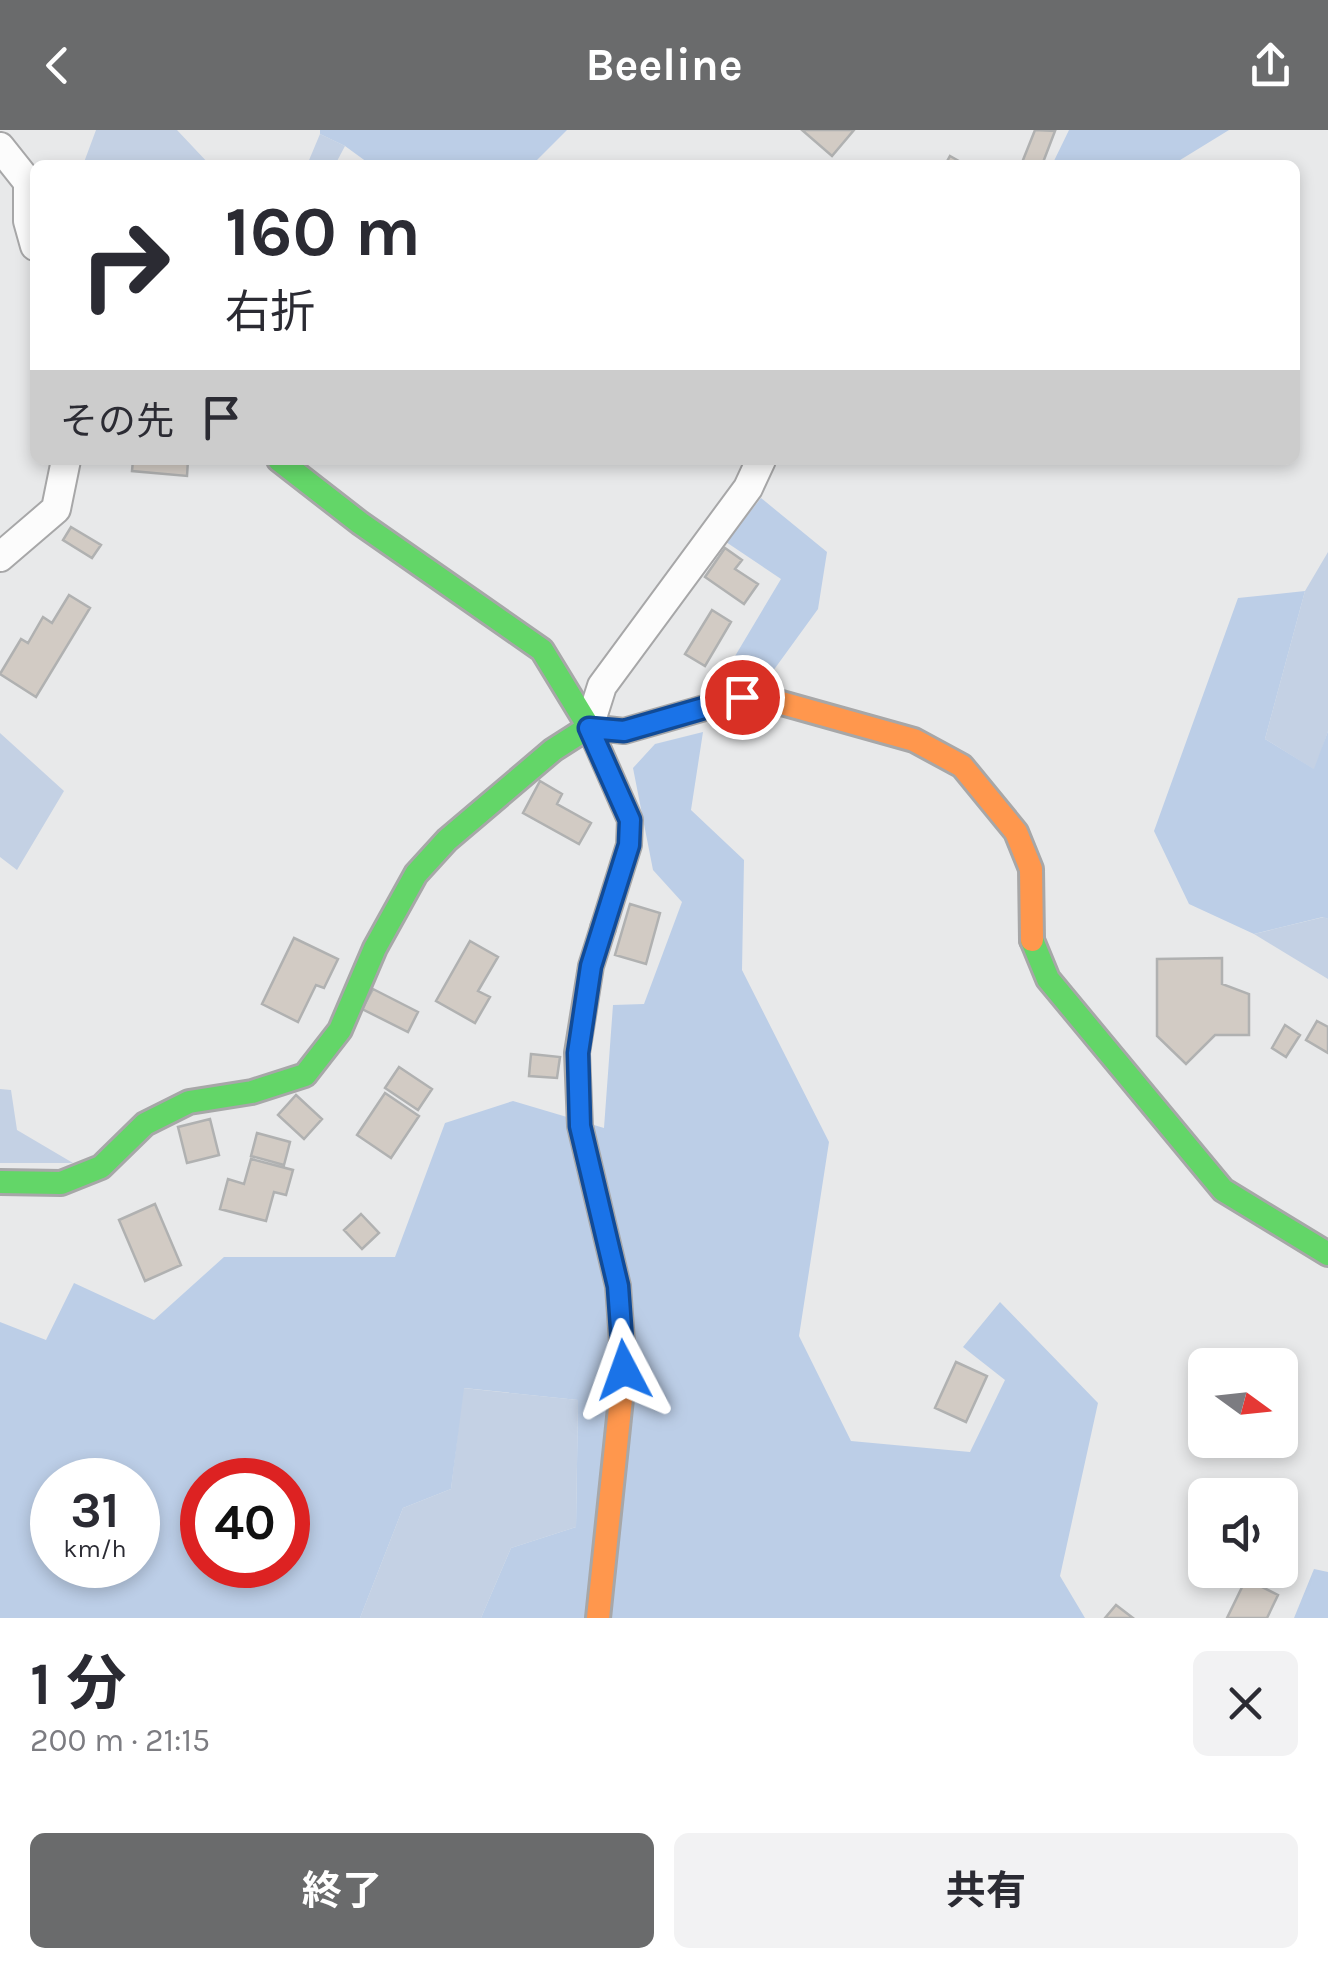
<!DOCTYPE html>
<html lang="ja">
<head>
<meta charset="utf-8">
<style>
	:root { --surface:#fff; --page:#f2f2f3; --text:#2b2b33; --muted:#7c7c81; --accent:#6a6b6c }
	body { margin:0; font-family:Karla,"Noto Sans JP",sans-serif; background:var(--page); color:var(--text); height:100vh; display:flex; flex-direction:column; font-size:38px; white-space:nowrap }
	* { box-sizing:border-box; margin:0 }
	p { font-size:32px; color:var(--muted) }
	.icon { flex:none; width:55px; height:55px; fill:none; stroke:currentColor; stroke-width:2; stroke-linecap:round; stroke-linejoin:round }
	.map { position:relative; height:1488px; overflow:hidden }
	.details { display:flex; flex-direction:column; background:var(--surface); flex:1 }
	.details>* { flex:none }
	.banner { position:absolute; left:30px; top:30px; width:1270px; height:305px; border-radius:15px; box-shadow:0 5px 15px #0003; background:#fff; color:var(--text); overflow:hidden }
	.needle { width:65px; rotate:105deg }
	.fabs { position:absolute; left:1188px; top:1218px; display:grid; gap:20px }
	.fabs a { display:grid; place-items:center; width:110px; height:110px; border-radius:15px; background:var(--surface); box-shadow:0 5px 15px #0003; font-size:50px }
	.speed { position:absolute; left:30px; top:1328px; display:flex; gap:20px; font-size:50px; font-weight:700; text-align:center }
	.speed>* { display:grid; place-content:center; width:130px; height:130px; border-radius:50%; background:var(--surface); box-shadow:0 5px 15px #0003; line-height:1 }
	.speed small { font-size:25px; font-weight:400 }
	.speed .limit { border:15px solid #d22; background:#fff; color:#111 }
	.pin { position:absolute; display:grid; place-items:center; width:85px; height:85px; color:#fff; margin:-42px; border:5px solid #fff; border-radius:50%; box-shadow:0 2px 10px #0007 }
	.me { position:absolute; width:110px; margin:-55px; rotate:356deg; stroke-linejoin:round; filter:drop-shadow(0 0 8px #0008) }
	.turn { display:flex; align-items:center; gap:35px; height:210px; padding:0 30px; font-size:45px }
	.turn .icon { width:130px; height:130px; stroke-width:2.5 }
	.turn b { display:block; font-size:70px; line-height:85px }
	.then { display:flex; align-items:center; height:95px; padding:0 30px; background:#0003; gap:20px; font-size:38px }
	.round { display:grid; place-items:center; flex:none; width:105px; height:105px; border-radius:15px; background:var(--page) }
	.summary { display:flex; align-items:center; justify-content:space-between; height:170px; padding:0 30px }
	h1 { font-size:60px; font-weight:700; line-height:75px }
	.action { display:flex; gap:20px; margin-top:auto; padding:20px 30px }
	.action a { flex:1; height:115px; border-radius:15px; background:var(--accent); color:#fff; font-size:40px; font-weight:700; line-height:115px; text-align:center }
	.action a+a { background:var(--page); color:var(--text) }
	header { display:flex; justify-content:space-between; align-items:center; height:130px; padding:0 30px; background:var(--accent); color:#fff; font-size:45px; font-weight:700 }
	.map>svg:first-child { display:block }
	.green { fill:#c4d1e4 }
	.forest { fill:#bccee7; fill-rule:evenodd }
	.building { fill:#d2cbc4; stroke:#b0b1b1; stroke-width:2.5 }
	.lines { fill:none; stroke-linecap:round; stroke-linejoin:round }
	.street-casing { stroke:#a7a7a8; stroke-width:32 }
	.fast-casing { stroke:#a7a7a8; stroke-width:28 }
	.slow-casing { stroke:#a7a7a8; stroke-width:28 }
	.street { stroke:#fcfcfc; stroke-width:28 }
	.fast { stroke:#63d668; stroke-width:22 }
	.slow { stroke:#ff974d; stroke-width:22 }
	.route-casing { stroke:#114b97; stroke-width:25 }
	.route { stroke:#1a73e8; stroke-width:18 }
</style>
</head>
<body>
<header><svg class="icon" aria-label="back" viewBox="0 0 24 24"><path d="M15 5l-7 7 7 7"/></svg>Beeline<svg class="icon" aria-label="share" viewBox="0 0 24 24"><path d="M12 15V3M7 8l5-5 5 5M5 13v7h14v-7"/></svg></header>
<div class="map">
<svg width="1328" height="1488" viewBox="0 0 1328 1488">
	<rect width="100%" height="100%" fill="#e8e9ea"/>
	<path class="green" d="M96 0H177L210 35H83Z
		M320 4 345 16 335 35H307Z
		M1328 422V601L1315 640 1265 609 1305 461Z
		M0 603 64 661 17 740 0 727Z
		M1324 787 1328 789V849L1254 804Z
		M0 959 11 960 17 1000 73 1033H0Z
		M463 1258 578 1270 576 1397 511 1418 481 1488H360L403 1378 451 1359Z"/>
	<path class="forest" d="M320 0H567L532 35H371L345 16 320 4Z
		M1069 0H1229L1172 35H1052Z
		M761 368 827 422 818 479 765 552 719 553 781 449 726 412Z
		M1305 461 1265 609 1314 639 1328 601V789L1323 787 1254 804 1189 774 1154 701 1238 468Z
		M703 602 691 680 744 730 742 840 829 1012 799 1206 851 1311 970 1322 1005 1250 963 1217 1000 1172 1098 1273 1060 1446 1085 1488H481L511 1418 576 1397 578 1270 464 1258 451 1359 403 1378 360 1488H0V1192L46 1210 74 1153 154 1190 224 1127H395L445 993 513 971 604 998 613 875 644 874 682 772 653 740 633 638 655 614ZM52 1350H138V1435H52ZM202 1350H288V1435H202Z
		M1314 1439 1328 1442V1488H1294Z"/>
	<path class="building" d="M802 0H854L832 26Z
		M1035 0 1055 1 1042 35H1021Z
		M950 26 966 35H945Z
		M133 330H188L187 346 132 341Z
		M71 397 101 415 92 428 63 410Z
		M725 418 742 430 735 439 758 454 744 474 705 447Z
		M69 465 90 478 36 567 0 544 21 509 28 513 43 487 52 493Z
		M712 480 731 492 705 536 685 524Z
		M540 651 562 664 557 674 591 693 579 714 523 683Z
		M630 774 660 783 646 834 615 825Z
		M294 808 338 829 324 858 316 855 298 892 262 874Z
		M470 811 498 827 478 861 490 867 475 893 436 871Z
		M1222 828V854L1249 864V905H1215L1186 934 1157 906V829Z
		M373 859 418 882 408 902 362 879Z
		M1317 891 1328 897V923L1306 910Z
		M1285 895 1300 905 1286 927 1272 918Z
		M531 924 560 927 557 948 529 946Z
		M399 937 432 959 418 980 385 958Z
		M385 963 419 986 391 1028 357 1005Z
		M296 965 322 989 304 1009 278 985Z
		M210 989 219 1025 187 1033 178 997Z
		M257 1003 290 1012 284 1035 251 1026Z
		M251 1029 293 1040 286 1065 274 1062 266 1091 220 1079 228 1049 244 1054Z
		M155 1074 181 1135 145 1151 119 1090Z
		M361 1084 379 1103 362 1119 344 1100Z
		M956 1232 987 1246 966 1292 935 1278Z
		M1246 1449 1278 1465 1267 1488H1227Z
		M1116 1475 1133 1488H1105Z"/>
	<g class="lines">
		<defs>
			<path id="street" d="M0 17 35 61
				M28 53V91L35 116
				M0 427 56 379 66 330
				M589 597 602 556 748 358 761 330"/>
			<path id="fast" d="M279 330 360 393 542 520 589 597 630 690 629 715 603 798
				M1032 810 1048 849 1223 1060 1328 1124
				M0 1052 61 1053 101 1037 145 994 189 972 252 962 305 945 340 900 375 818 416 744 447 710 553 620 589 597 624 601 743 567 771 570"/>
			<path id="slow" d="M771 570 914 610 962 636 1016 702 1031 739 1032 810
				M598 1488 624 1240 618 1156 580 996 577 923 591 836 603 798"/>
		</defs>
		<use href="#street" class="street-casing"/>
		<use href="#fast" class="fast-casing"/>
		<use href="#slow" class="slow-casing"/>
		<use href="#street" class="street"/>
		<use href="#fast" class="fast"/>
		<use href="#slow" class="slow"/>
	</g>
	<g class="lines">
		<defs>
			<path id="route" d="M624 1240 618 1156 580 996 578 923 591 836 629 715 630 690 589 598 624 601 742 567"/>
		</defs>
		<use href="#route" class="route-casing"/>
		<use href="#route" class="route"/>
	</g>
</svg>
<div class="fabs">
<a><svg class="needle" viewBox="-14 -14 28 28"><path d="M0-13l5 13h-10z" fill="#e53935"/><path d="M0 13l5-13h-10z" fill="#7c7c81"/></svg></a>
<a><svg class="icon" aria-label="sound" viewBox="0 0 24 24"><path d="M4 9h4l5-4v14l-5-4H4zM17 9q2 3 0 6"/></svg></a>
</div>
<div class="speed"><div>31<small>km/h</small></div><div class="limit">40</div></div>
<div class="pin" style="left:742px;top:567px;background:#d93025"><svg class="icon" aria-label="arrive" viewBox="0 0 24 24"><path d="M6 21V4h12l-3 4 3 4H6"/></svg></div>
<svg class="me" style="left:624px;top:1240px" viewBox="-20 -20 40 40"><path d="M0-17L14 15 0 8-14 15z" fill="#1a73e8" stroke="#fff" stroke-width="4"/></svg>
<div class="banner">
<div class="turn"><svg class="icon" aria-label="right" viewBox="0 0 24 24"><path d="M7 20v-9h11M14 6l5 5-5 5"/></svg><div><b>160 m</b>右折</div></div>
<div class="then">その先<svg class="icon" aria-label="arrive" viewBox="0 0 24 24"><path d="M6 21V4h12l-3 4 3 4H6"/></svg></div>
</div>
</div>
<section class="details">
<div class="summary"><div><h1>1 分</h1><p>200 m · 21:15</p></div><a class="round"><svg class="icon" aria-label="close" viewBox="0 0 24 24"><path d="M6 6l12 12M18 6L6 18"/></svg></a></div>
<div class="action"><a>終了</a><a>共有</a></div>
</section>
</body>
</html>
